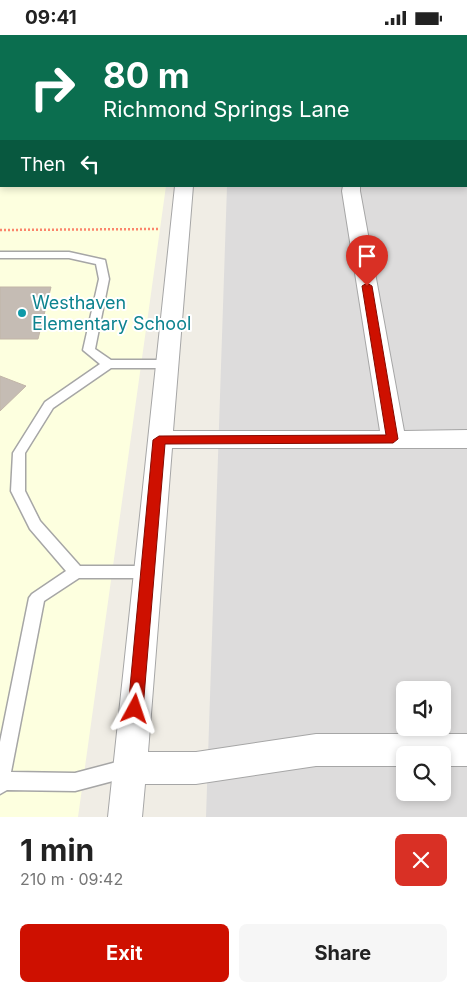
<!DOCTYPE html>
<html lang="en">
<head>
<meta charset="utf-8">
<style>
	:root { --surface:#fff; --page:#f6f6f6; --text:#222; --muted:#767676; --accent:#ce1000 }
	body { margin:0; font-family:Inter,sans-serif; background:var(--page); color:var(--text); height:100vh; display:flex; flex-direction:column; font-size:19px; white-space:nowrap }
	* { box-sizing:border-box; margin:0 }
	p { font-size:16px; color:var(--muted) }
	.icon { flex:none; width:28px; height:28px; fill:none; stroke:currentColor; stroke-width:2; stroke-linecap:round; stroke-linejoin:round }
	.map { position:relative; height:782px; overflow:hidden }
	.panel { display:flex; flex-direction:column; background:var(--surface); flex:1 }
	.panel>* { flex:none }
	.top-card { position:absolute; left:0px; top:0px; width:468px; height:152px; box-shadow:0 2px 8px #0003; background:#0b6e4f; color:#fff; overflow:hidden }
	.fabs { position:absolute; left:396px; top:646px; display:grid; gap:10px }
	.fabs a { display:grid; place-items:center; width:55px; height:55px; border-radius:8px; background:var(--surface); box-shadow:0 2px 8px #0003; font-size:25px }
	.pin { position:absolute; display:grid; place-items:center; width:42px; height:42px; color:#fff; margin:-51px -21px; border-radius:50% 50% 50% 0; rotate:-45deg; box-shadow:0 0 5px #0007 }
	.pin .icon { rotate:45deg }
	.me { position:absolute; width:55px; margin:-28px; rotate:5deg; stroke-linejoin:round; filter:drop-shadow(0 0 4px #0008) }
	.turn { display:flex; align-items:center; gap:18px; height:105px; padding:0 20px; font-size:22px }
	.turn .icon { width:65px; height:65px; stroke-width:2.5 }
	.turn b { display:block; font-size:35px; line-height:42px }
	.then { display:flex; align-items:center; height:48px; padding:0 20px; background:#0003; gap:10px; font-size:19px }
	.round { display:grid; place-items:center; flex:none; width:52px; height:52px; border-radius:8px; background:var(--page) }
	.overview { display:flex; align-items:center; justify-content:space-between; height:85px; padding:0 20px }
	h1 { font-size:30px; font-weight:700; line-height:38px }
	.primary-button { display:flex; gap:10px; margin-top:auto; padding:10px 20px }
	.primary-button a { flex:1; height:58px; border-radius:8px; background:var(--accent); color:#fff; font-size:20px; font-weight:700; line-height:58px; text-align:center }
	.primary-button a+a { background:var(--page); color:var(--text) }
	.status { display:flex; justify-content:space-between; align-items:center; height:35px; padding:0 25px; background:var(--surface); direction:ltr }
	.status svg { height:14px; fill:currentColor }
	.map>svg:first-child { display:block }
	.residential { fill:#dddcdc; fill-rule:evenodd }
	.education { fill:#fdffdf }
	.building { fill:#c5bcb4; stroke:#c2b5a7 }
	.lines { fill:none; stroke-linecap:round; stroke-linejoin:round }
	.lane-casing { stroke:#a6a6a6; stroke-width:3 }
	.street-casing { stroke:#a6a6a6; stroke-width:2 }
	.path { stroke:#fb856b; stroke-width:2.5; stroke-dasharray:2 2; stroke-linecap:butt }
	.lane { fill:#fff; fill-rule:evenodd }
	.street { fill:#fff; fill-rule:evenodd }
	.route { fill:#ce1000; stroke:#860a00 }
	.culture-dot { fill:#0f9aa8; stroke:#fff; stroke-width:2 }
	.labels { text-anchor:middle; stroke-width:4; stroke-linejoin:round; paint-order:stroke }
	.culture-label { font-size:18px; fill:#0d838f; stroke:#fff; text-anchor:start }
</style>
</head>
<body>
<div class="status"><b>09:41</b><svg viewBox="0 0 49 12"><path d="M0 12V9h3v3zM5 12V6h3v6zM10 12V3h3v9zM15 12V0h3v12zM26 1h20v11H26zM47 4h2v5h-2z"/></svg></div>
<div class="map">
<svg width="467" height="782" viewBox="0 0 467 782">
	<rect width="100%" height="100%" fill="#f0ede5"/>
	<path class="residential" d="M232 0H467V782H206L227 151H466V1ZM405 655H442V692H405ZM405 720H442V758H405Z"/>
	<path class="education" d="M0 0H184L1 1V151H166L78 782H0Z"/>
	<path class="building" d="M0 252H51L38 304H0Z
		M0 341 26 351 0 376Z"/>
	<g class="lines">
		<defs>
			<path id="lane" d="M56 0H62V1H56Z
				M251 0H257V1H251Z
				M0 8H1V12H0Z
				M0 29H1V33H0Z
				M0 46H1V50H0Z
				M0 64H1V68H0Z
				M466 87H467V91H466Z
				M0 217H69L105 225 109 244 95 314 111 325H167L173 329 167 333H111L53 373 25 418V456L40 486 80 531H147L152 533 154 537 152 541 147 543H79L44 566 11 737 75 738 128 724 134 727 137 733 134 739 128 742 75 756 7 755 0 759V707L29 563 32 559 66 536 30 494 11 456 13 418 45 367 100 329 83 315 99 244 96 229 69 223H0Z"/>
			<path id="street" d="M193 0H205V1H193Z
				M335 0H347V1H335Z
				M461 0H467V7L466 1Z
				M466 37H467V45H466Z
				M466 113H467V123H466Z
				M175 151H193L173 396H380L342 156 343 151H360V156L404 396 467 395V413H172L148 717H196L316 699H467V731H442V720H405V731H316L196 749H145L142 782H108Z"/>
		</defs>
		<use href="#lane" class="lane-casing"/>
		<use href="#street" class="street-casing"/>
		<path class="path" d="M0 195 159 194"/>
		<use href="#lane" class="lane"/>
		<use href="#street" class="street"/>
	</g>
	<path class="route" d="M367 248 372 251 398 404 393 408 165 409 143 674 140 679 135 681 130 679 128 674 153 405 159 401 386 400 362 251Z"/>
	<circle class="culture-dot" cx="22" cy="278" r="5"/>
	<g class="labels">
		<g class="culture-label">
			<text x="32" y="274">Westhaven<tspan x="32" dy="21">Elementary School</tspan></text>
		</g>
	</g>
</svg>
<div class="fabs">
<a><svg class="icon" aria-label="sound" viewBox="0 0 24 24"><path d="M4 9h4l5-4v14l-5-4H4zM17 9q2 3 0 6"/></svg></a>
<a><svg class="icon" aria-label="search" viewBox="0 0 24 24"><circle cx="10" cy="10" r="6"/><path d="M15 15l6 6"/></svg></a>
</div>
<div class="pin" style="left:367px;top:251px;background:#d93025"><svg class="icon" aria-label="arrive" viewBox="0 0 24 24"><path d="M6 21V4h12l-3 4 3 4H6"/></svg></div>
<svg class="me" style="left:135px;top:674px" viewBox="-20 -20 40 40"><path d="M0-17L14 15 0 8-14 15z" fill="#ce1000" stroke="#fff" stroke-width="4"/></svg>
<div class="top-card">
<div class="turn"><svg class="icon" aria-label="right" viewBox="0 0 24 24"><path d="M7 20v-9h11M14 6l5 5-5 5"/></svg><div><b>80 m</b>Richmond Springs Lane</div></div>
<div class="then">Then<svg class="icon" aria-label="left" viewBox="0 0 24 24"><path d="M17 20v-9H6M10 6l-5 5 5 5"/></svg></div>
</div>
</div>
<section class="panel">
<div class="overview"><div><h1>1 min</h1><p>210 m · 09:42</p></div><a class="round" style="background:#d93025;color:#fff"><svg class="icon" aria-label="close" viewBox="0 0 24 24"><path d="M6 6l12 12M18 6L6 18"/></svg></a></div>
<div class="primary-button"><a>Exit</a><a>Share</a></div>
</section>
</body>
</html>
